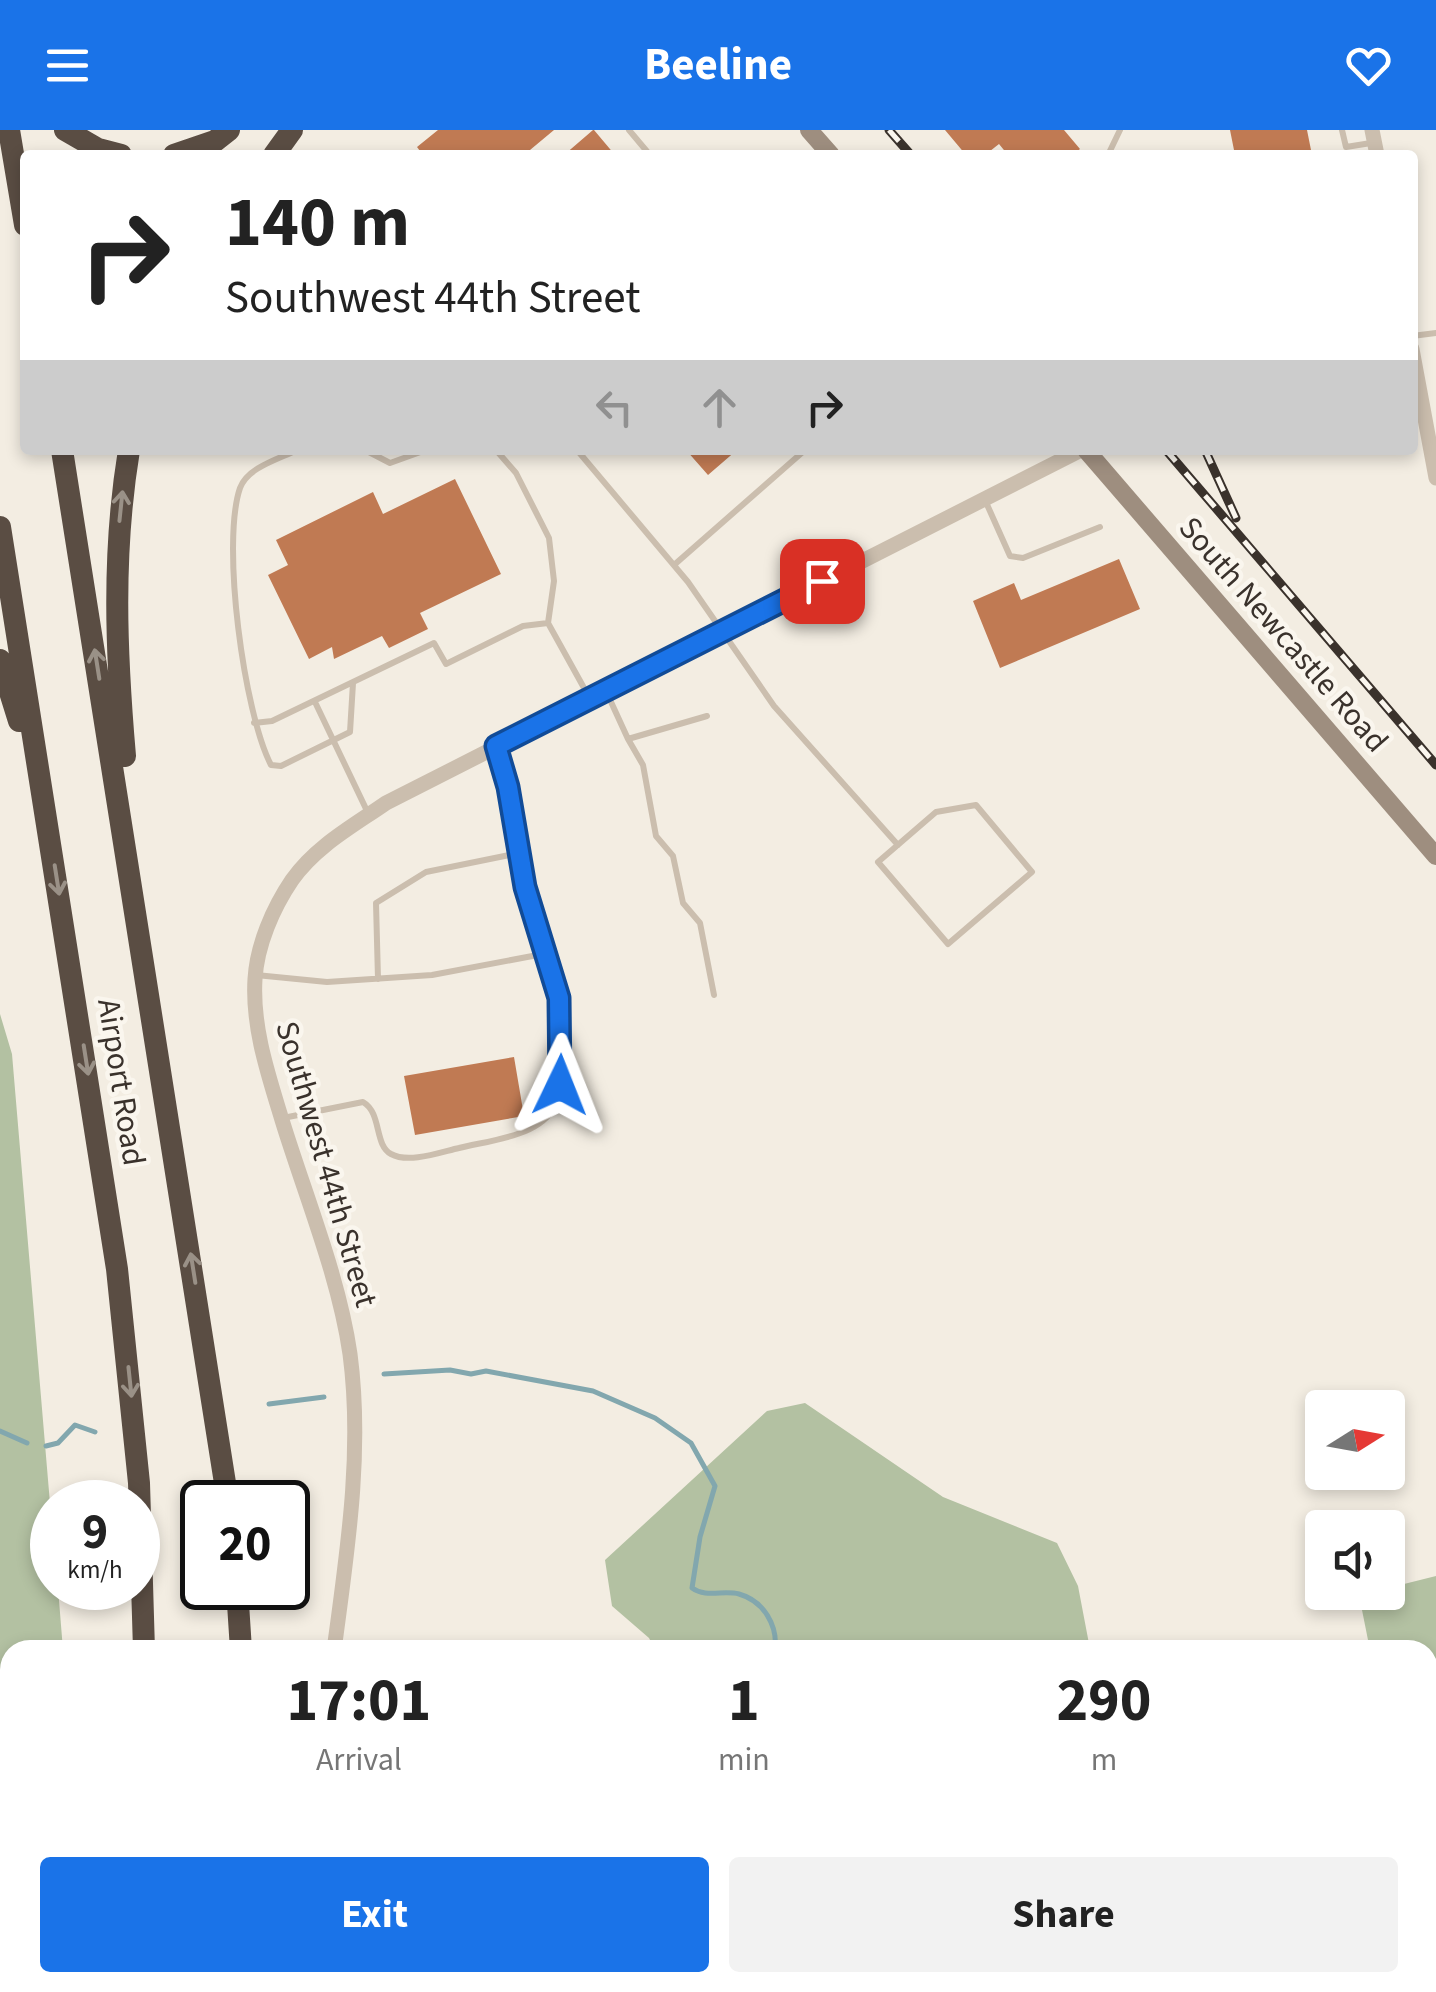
<!DOCTYPE html>
<html lang="en">
<head>
<meta charset="utf-8">
<style>
	:root { --surface:#fff; --page:#f2f2f2; --text:#222; --muted:#767676; --accent:#1a73e8 }
	body { margin:0; font-family:"Source Sans 3",sans-serif; background:var(--page); color:var(--text); height:100vh; display:flex; flex-direction:column; font-size:38px; white-space:nowrap }
	* { box-sizing:border-box; margin:0 }
	p { font-size:32px; color:var(--muted) }
	.icon { flex:none; width:55px; height:55px; fill:none; stroke:currentColor; stroke-width:2; stroke-linecap:round; stroke-linejoin:round }
	.map { position:relative; flex:1; overflow:hidden }
	.details { position:absolute; left:0px; top:1510px; width:1438px; height:352px; display:flex; flex-direction:column; background:var(--surface); border-radius:30px 30px 0 0; box-shadow:0 5px 15px #0003 }
	.details>* { flex:none }
	.hud { position:absolute; left:20px; top:20px; width:1398px; height:305px; border-radius:10px; box-shadow:0 5px 15px #0003; background:#fff; color:var(--text); overflow:hidden }
	.needle { width:65px; rotate:79deg }
	.controls { position:absolute; left:1305px; top:1260px; display:grid; gap:20px }
	.controls a { display:grid; place-items:center; width:100px; height:100px; border-radius:10px; background:var(--surface); box-shadow:0 5px 15px #0003; font-size:50px }
	.speed { position:absolute; left:30px; top:1350px; display:flex; gap:20px; font-size:50px; font-weight:700; text-align:center }
	.speed>* { display:grid; place-content:center; width:130px; height:130px; border-radius:50%; background:var(--surface); box-shadow:0 5px 15px #0003; line-height:1 }
	.speed small { font-size:25px; font-weight:400 }
	.speed .limit { border:5px solid #111; border-radius:15px; background:#fff; color:#111 }
	.pin { position:absolute; display:grid; place-items:center; width:85px; height:85px; color:#fff; margin:-42px; border-radius:20px; box-shadow:0 5px 15px #0006 }
	.me { position:absolute; width:110px; margin:-55px; rotate:2deg; stroke-linejoin:round; filter:drop-shadow(0 0 8px #0008) }
	.turn { display:flex; align-items:center; gap:35px; height:210px; padding:0 40px; font-size:45px }
	.turn .icon { width:130px; height:130px; stroke-width:2.5 }
	.turn b { display:block; font-size:70px; line-height:85px }
	.lanes { display:flex; align-items:center; height:95px; padding:0 40px; background:#0003; justify-content:center; gap:50px; direction:ltr }
	.lanes .off { opacity:.35 }
	.eta { display:flex; justify-content:space-evenly; align-items:center; height:170px; text-align:center }
	.eta b { font-size:60px; font-weight:700; line-height:70px }
	.primary-button { display:flex; gap:20px; margin-top:auto; padding:20px 40px }
	.primary-button a { flex:1; height:115px; border-radius:10px; background:var(--accent); color:#fff; font-size:40px; font-weight:700; line-height:115px; text-align:center }
	.primary-button a+a { background:var(--page); color:var(--text) }
	header { display:flex; justify-content:space-between; align-items:center; height:130px; padding:0 40px; background:var(--accent); color:#fff; font-size:45px; font-weight:700 }
	.map>svg:first-child { display:block }
	.green { fill:#b3c1a2 }
	.lines { fill:none; stroke-linecap:round; stroke-linejoin:round }
	.stream { stroke:#82a7ae; stroke-width:5 }
	.building { fill:#c07a53 }
	.service { stroke:#cbbeae; stroke-width:6 }
	.minor { stroke:#cbbeae; stroke-width:12 }
	.tertiary { stroke:#cbbeae; stroke-width:15 }
	.secondary { stroke:#9e8e7f; stroke-width:18 }
	.motorway { stroke:#5a4d43; stroke-width:22 }
	.rail-casing { stroke:#3a322c; stroke-width:9 }
	.rail { stroke:#faf6ee; stroke-width:5; stroke-dasharray:15; stroke-linecap:butt }
	.oneway { stroke:#9a9187 }
	.route-casing { stroke:#114b97; stroke-width:25 }
	.route { stroke:#1a73e8; stroke-width:18 }
	.labels { text-anchor:middle; stroke-width:9; stroke-linejoin:round; paint-order:stroke }
	.street-label { font-size:32px; fill:#3a322c; stroke:#faf6ee }
</style>
</head>
<body>
<header><svg class="icon" aria-label="menu" viewBox="0 0 24 24"><path d="M4 6h16M4 12h16M4 18h16"/></svg>Beeline<svg class="icon" aria-label="heart" viewBox="0 0 24 24"><path d="M12 20l-8-8c-3-5 5-10 8-4 3-6 11-1 8 4z"/></svg></header>
<div class="map">
<svg width="1436" height="1862" viewBox="0 0 1436 1862">
	<rect width="100%" height="100%" fill="#f3ede2"/>
	<path class="green" d="M0 884 12 924 52 1397V1458H58L63 1520H10V1852L52 1853 51 1862H0Z
		M805 1273 943 1367 1057 1413 1078 1456 1090 1519 655 1520 649 1508 612 1476 605 1430 767 1281Z
		M1436 1446V1565L1429 1566 1428 1520H1370L1359 1465 1388 1462V1458Z
		M1428 1696 1436 1698V1862H881L870 1853 1428 1852Z"/>
	<g class="lines">
		<path class="stream" d="M384 1244 450 1240 471 1244 486 1241 593 1261 655 1288 691 1313 715 1356 700 1407 692 1458C706 1468 723 1460 739 1464 764 1471 778 1496 775 1520
			M269 1274 324 1267
			M0 1301 27 1313
			M46 1316 58 1313 75 1295 95 1302
			M1428 1772 1436 1773
			M63 1862 82 1852"/>
	</g>
	<path class="building" d="M438 0H554L524 25H423L417 17Z
		M594 0 615 25H564L593 0Z
		M945 0H1064L1080 19 1073 25H1008L999 14 985 25H966Z
		M1230 0H1307L1312 25H1235Z
		M686 320H737L708 345Z
		M455 349 501 444 420 483 428 499 389 518 382 506 334 529 332 517 309 529 268 445 288 435 276 410 373 362 383 384Z
		M1119 429 1140 479 1000 538 973 471 1014 453 1021 470Z
		M514 927 524 986 415 1005 404 946Z"/>
	<g class="lines">
		<path class="service" d="M629 0 650 25
			M1342 0 1346 17 1371 13
			M1108 25 1120 0
			M1412 206 1436 203
			M297 320C279 329 248 337 240 358 221 414 244 583 271 635L281 636 350 602 353 553
			M365 320 390 333 426 320
			M496 320 516 343 549 408 554 451 548 493 589 567
			M577 320 688 452 774 576 898 715
			M985 370 1010 426 1023 428 1100 397
			M674 435 805 320
			M606 561 628 609 707 586
			M315 572 368 683
			M254 593 272 591 434 513 446 534 523 496 548 493
			M628 609 643 635 656 706 673 726 683 773 700 793 714 865
			M976 675 1032 742 948 814 878 732 936 682Z
			M256 845 327 852 432 845 543 824C524 755 515 685 496 616
			M378 849 376 773 426 742 519 723
			M283 988 363 972C382 983 374 1015 391 1024 409 1034 441 1022 459 1018 486 1011 534 1007 551 982 566 961 564 892 559 867 556 853 548 838 543 824
			M0 1729H3"/>
		<path class="minor" d="M633 1852 635 1862
			M456 1862 459 1852"/>
		<path class="tertiary" d="M1372 0 1377 25
			M1412 219 1436 348
			M334 1520C347 1423 363 1322 350 1224 339 1147 305 1065 282 990 268 944 252 897 255 849 257 815 273 778 292 750 316 716 353 696 386 673L1081 320
			M291 1862 292 1852"/>
		<path class="secondary" d="M809 0 831 25
			M1086 320 1436 726"/>
		<path class="motorway" d="M9 0 25 95
			M65 0 98 19 121 25
			M174 25 215 11 229 0
			M274 25 292 0
			M62 320 228 1372
			M0 397 117 1139 139 1353 144 1520
			M0 530 19 591
			M125 626C116 522 112 423 129 320
			M237 1458 241 1520
			M130 1862 131 1852
			M231 1862 232 1852"/>
		<defs>
			<path id="rail" d="M889 0 911 25
				M1166 320 1436 635
				M1205 320 1236 388"/>
		</defs>
		<use href="#rail" class="rail-casing"/>
		<use href="#rail" class="rail"/>
	</g>
	<defs><path id="oneway-shaft" d="M-6 0H5M1.5-3L5.5 0L1.5 3" fill="none" stroke-width="1.6" stroke-linecap="round" stroke-linejoin="round" transform="scale(2.5)"/></defs>
	<g class="oneway">
		<use href="#oneway-shaft" transform="translate(121 376) rotate(-84)"/>
		<use href="#oneway-shaft" transform="translate(97 534) rotate(-99)"/>
		<use href="#oneway-shaft" transform="translate(57 750) rotate(81)"/>
		<use href="#oneway-shaft" transform="translate(86 930) rotate(81)"/>
		<use href="#oneway-shaft" transform="translate(193 1138) rotate(-99)"/>
		<use href="#oneway-shaft" transform="translate(130 1252) rotate(84)"/>
	</g>
	<g class="lines">
		<defs>
			<path id="route" d="M560 955 559 868 525 757 508 657 496 616 822 451"/>
		</defs>
		<use href="#route" class="route-casing"/>
		<use href="#route" class="route"/>
	</g>
	<g class="labels">
		<g class="street-label">
			<text transform="translate(1284 504) rotate(49)" y="11">South Newcastle Road</text>
			<text transform="translate(122 952) rotate(81)" y="11">Airport Road</text>
			<text transform="translate(327 1034) rotate(74)" y="11">Southwest 44th Street</text>
		</g>
	</g>
</svg>
<div class="controls">
<a><svg class="needle" viewBox="-14 -14 28 28"><path d="M0-13l5 13h-10z" fill="#e53935"/><path d="M0 13l5-13h-10z" fill="#767676"/></svg></a>
<a><svg class="icon" aria-label="sound" viewBox="0 0 24 24"><path d="M4 9h4l5-4v14l-5-4H4zM17 9q2 3 0 6"/></svg></a>
</div>
<div class="speed"><div>9<small>km/h</small></div><div class="limit">20</div></div>
<div class="pin" style="left:822px;top:451px;background:#d93025"><svg class="icon" aria-label="arrive" viewBox="0 0 24 24"><path d="M6 21V4h12l-3 4 3 4H6"/></svg></div>
<svg class="me" style="left:560px;top:955px" viewBox="-20 -20 40 40"><path d="M0-17L14 15 0 8-14 15z" fill="#1a73e8" stroke="#fff" stroke-width="4"/></svg>
<div class="hud">
<div class="turn"><svg class="icon" aria-label="right" viewBox="0 0 24 24"><path d="M7 20v-9h11M14 6l5 5-5 5"/></svg><div><b>140 m</b>Southwest 44th Street</div></div>
<div class="lanes"><svg class="icon off" aria-label="left" viewBox="0 0 24 24"><path d="M17 20v-9H6M10 6l-5 5 5 5"/></svg><svg class="icon off" aria-label="ahead" viewBox="0 0 24 24"><path d="M12 20V5M6 11l6-6 6 6"/></svg><svg class="icon" aria-label="right" viewBox="0 0 24 24"><path d="M7 20v-9h11M14 6l5 5-5 5"/></svg></div>
</div>
<section class="details">
<div class="eta">
<div><b>17:01</b><p>Arrival</p></div>
<div><b>1</b><p>min</p></div>
<div><b>290</b><p>m</p></div>
</div>
<div class="primary-button"><a>Exit</a><a>Share</a></div>
</section>
</div>
</body>
</html>
